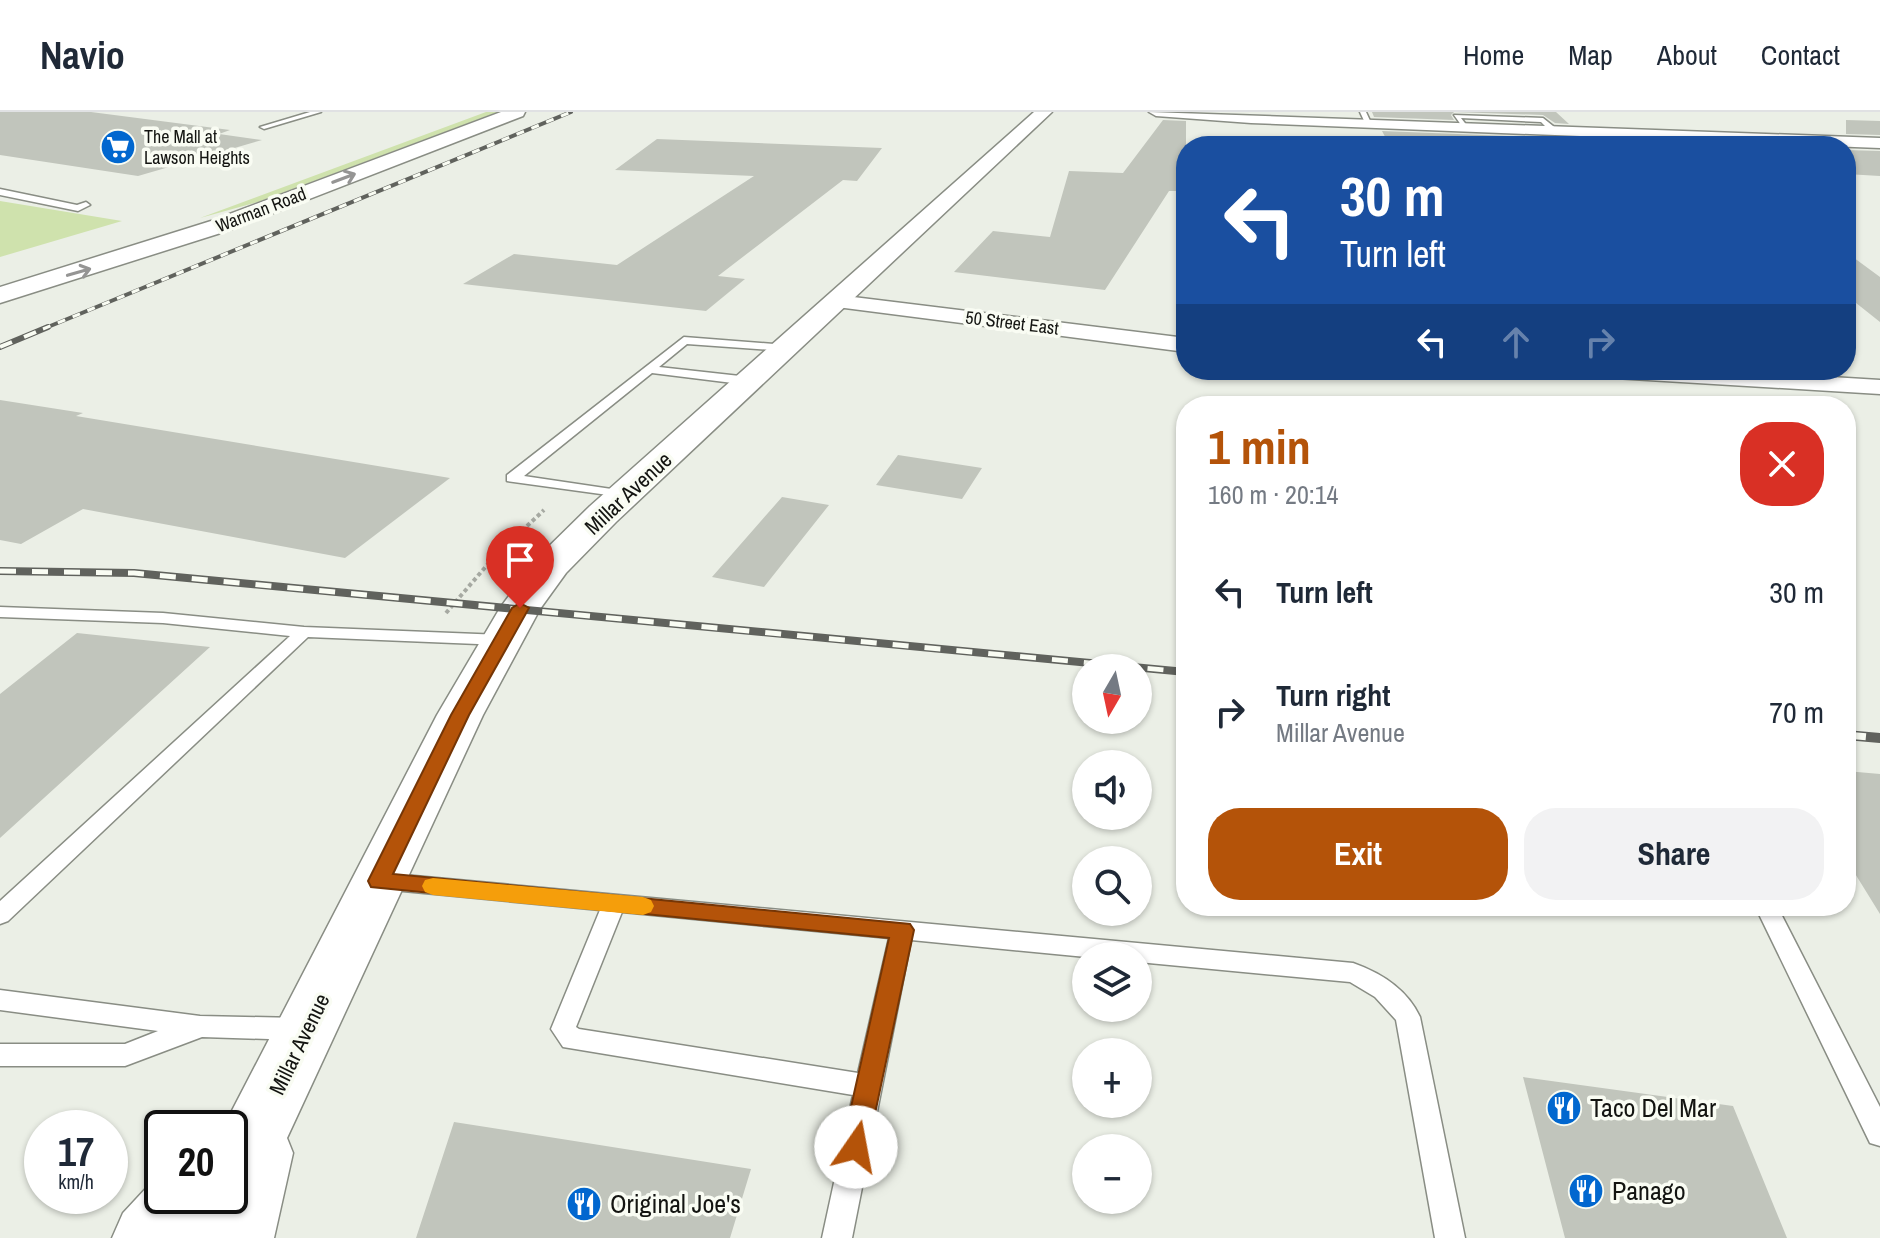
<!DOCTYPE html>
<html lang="en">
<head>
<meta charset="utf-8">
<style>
	:root { --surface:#fff; --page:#f2f2f3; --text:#1f2937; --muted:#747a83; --line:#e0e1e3; --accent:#b45309 }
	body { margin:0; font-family:"Archivo Narrow",sans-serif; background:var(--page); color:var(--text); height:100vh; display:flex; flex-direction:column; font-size:30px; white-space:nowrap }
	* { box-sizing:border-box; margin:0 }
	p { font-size:26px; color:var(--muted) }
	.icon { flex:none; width:44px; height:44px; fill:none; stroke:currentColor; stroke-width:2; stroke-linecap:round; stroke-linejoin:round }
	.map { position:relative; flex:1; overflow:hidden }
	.side { position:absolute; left:1176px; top:284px; width:680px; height:520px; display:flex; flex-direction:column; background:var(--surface); border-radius:32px; box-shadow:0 2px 6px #0004 }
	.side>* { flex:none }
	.top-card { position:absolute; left:1176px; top:24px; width:680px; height:244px; border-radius:32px; box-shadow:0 2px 6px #0004; background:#1a4fa0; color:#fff; overflow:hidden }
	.needle { width:52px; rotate:189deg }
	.fabs { position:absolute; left:1072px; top:542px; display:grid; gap:16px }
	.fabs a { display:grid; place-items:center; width:80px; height:80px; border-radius:50%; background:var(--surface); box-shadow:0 2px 6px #0004; font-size:40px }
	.speed { position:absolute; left:24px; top:998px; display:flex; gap:16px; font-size:40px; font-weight:700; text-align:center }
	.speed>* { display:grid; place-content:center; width:104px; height:104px; border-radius:50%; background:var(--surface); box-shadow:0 2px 6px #0004; line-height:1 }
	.speed small { font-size:20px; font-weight:400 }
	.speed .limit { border:4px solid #111; border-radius:12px; background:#fff; color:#111 }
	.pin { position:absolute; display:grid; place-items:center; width:68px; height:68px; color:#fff; margin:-82px -34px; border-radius:50% 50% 50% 0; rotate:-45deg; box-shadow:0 0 8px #0007 }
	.pin .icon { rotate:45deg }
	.me { position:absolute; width:88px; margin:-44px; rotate:12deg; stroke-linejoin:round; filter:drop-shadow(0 0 6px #0008) }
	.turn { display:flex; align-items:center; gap:28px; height:168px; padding:0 32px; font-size:36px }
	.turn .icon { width:104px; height:104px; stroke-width:2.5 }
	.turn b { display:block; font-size:56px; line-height:68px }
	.lanes { display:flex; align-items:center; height:76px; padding:0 32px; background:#0003; justify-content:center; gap:40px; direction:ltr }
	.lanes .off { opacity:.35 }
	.round { display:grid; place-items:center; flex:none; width:84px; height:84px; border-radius:32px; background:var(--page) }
	.overview { display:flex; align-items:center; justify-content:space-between; height:136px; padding:0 32px }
	h1 { font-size:48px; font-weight:700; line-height:60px; color:var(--accent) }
	.button { display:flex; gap:16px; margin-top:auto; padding:16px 32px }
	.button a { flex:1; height:92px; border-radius:32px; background:var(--accent); color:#fff; font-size:32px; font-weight:700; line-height:92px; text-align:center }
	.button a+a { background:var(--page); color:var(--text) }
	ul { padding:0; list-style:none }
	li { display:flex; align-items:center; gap:24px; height:120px; padding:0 32px }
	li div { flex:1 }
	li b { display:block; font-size:30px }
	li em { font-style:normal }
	header { display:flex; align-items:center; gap:48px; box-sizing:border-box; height:112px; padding:0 40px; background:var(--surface); border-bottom:2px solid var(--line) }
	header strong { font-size:38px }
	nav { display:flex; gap:44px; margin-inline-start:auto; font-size:28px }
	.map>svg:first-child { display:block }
	.green { fill:#cfe2ad }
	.building { fill:#c1c5bc }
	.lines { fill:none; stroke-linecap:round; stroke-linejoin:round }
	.lane-casing { stroke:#898d84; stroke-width:3 }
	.street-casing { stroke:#898d84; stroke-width:3 }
	.secondary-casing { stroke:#898d84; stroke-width:3 }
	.path { stroke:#a6a9a2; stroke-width:4; stroke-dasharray:4 3; stroke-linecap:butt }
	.lane { fill:#fff; fill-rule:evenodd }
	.street { fill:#fff; fill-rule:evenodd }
	.secondary { fill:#fff; fill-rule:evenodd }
	.rail-far3-casing { stroke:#60625d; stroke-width:4 }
	.rail-far2-casing { stroke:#60625d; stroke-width:6 }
	.rail-far1-casing { stroke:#60625d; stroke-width:8 }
	.rail-casing { stroke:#60625d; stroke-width:10 }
	.rail-far3 { stroke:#f9fcf3; stroke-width:3; stroke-dasharray:8; stroke-linecap:butt }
	.rail-far2 { stroke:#f9fcf3; stroke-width:4; stroke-dasharray:13; stroke-linecap:butt }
	.rail-far1 { stroke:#f9fcf3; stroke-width:5; stroke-dasharray:16; stroke-linecap:butt }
	.rail { stroke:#f9fcf3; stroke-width:7; stroke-dasharray:20; stroke-linecap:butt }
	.oneway { stroke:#959594 }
	.route { fill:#b45309; stroke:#753606; stroke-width:2 }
	.slow { fill:#f59e0b }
	.labels { text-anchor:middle; stroke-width:7; stroke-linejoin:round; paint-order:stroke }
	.far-poi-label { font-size:18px; fill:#131411; stroke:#f9fcf3; text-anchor:start }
	.far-street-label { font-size:18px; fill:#131411; stroke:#f9fcf3 }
	.street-label { font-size:22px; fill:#131411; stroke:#f9fcf3 }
	.near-poi-label { font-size:26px; fill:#131411; stroke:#f9fcf3; text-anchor:start }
</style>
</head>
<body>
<header>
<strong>Navio</strong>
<nav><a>Home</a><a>Map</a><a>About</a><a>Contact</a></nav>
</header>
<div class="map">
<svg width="1880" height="1126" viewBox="0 0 1880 1126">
	<rect width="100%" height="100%" fill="#ebefe6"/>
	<path class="green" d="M486 0H498L258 90 200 106Z
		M0 89 122 109 0 145Z"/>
	<path class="building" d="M0 0H91L230 18 219 22 262 28 138 64 0 43Z
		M1372 0H1454L1451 3 1454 8 1374 5Z
		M1454 0H1556L1569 12 1555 11 1543 3Z
		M1163 8 1186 9V79H1169L1105 178 954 160 993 119 1050 125 1069 59 1123 61Z
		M1846 8 1880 9V23L1846 22Z
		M1382 19 1585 27 1592 34H1390Z
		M657 27 882 36 857 69 843 68 718 164 745 167 706 199 463 172 514 142 617 153 754 64 615 58Z
		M1846 38 1880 39V64L1846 62Z
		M1846 140 1880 165V210L1846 183Z
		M0 288 83 301 76 304 450 366 345 446 83 397 21 432 0 428Z
		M898 343 982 356 962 387 876 373Z
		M782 385 829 393 764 475 712 465Z
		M77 521 210 535 0 726V582Z
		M1846 659 1880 662V802L1846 747Z
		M1523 965 1733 994 1787 1126H1565Z
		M454 1010 751 1057 730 1126H416Z"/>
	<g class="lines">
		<defs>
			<path id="lane" d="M310 0H321L264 17 260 15Z
				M1360 0H1366L1372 13H1366Z
				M1454 3 1543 6 1558 18 1551 20 1541 10 1461 6 1468 15 1464 17Z
				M0 77 77 93 86 90 90 93 78 99 0 83Z
				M684 225 786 233 792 236 786 239 687 232 659 255 749 265 755 269 749 273 652 261 524 364 625 379 630 380V386L507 369V363Z
				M0 495 163 501 304 515 502 523 511 528 502 533 308 525 8 809 0 812V789L290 524 163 511 0 505Z
				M382 761 1353 851C1381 861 1407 877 1420 905L1465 1126H1435L1396 908 1375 885 1350 870 1138 850V844L1086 845 911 828 852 1126H822L853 983 563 935 551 917 600 798 382 777 374 775 371 769 374 763ZM622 800 889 826 858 961 579 917 576 915Z
				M1755 794H1777L1880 995V1034L1870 1031Z
				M0 878 200 904 299 906 308 909 311 917 308 925 299 928 202 925 125 954H0V932H125L158 919 0 898Z"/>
			<path id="street" d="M1149 0 1880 26V36L1251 11 1156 4Z
				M837 183 1186 226V240L829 194 826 189Z
				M1586 258H1719L1880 268V282L1598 265 1590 263Z"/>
			<path id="secondary" d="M501 0H525L523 4 227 119 0 191V175L211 109Z
				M1034 0H1052L616 410 566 461 540 497 483 603 287 1026 293 1041 274 1126H112L123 1101 162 1059V1084H230V1016H223L437 603 500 496 538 445 590 394Z"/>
		</defs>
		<use href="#lane" class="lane-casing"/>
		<use href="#street" class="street-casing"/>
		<use href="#secondary" class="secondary-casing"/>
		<path class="path" d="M446 501 494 445 544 398"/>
		<use href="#lane" class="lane"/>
		<use href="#street" class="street"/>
		<use href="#secondary" class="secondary"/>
		<defs>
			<path id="rail-far3" d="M43 217 571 0"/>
			<path id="rail-far2" d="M0 235 48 215"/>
			<path id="rail-far1" d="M0 459 134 461 1186 560"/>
			<path id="rail" d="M1846 623 1880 626"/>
		</defs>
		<use href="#rail-far3" class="rail-far3-casing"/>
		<use href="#rail-far2" class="rail-far2-casing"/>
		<use href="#rail-far1" class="rail-far1-casing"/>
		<use href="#rail" class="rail-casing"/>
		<use href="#rail-far3" class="rail-far3"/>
		<use href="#rail-far2" class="rail-far2"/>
		<use href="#rail-far1" class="rail-far1"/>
		<use href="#rail" class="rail"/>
	</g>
	<defs><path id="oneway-shaft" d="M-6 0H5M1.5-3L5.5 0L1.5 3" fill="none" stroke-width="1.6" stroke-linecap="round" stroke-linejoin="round" transform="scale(2)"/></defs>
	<g class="oneway">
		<use href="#oneway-shaft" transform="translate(344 66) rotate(-21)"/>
		<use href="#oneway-shaft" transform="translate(79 160) rotate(-16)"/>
	</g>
	<path class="route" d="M520 491 529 496 469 603 393 762 910 812 914 818 866 1044 856 1047 846 1044 842 1035 889 826 371 775 368 769 451 603 512 496Z"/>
	<path class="slow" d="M433 766 643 785 651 788 654 794 651 800 643 803 433 783 425 780 422 774 425 768Z"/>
	<defs>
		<symbol id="supermarket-disc" viewBox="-11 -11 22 22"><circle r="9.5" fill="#0167cf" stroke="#f9fcf3"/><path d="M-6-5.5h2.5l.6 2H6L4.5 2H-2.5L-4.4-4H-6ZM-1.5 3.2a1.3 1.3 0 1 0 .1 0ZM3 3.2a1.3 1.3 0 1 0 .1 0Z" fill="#fff"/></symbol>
		<symbol id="restaurant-disc" viewBox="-11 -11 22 22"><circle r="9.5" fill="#0167cf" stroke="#f9fcf3"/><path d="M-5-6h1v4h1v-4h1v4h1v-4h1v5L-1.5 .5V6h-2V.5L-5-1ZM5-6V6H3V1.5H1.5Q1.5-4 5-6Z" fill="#fff"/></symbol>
	</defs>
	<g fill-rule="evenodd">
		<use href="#supermarket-disc" x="98" y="15" width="40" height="40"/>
		<use href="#restaurant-disc" x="1544" y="976" width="40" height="40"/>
		<use href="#restaurant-disc" x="1566" y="1059" width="40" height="40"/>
		<use href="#restaurant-disc" x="564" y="1072" width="40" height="40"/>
	</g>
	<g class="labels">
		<g class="far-poi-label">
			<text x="144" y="31">The Mall at<tspan x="144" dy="21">Lawson Heights</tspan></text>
		</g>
		<g class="far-street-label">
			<text transform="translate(261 98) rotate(-21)" y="6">Warman Road</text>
			<text transform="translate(1012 211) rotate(7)" y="6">50 Street East</text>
		</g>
		<g class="street-label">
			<text transform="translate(628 381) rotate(-43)" y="8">Millar Avenue</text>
			<text transform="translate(299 932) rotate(-64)" y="8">Millar Avenue</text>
		</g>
		<g class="near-poi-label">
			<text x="1590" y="1005">Taco Del Mar</text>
			<text x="1612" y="1088">Panago</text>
			<text x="610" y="1101">Original Joe's</text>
		</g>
	</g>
</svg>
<div class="fabs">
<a><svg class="needle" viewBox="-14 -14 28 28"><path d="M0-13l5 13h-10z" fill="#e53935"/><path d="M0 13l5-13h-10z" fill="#747a83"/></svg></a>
<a><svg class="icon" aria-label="sound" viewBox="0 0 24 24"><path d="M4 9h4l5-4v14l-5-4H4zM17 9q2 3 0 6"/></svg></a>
<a><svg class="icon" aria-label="search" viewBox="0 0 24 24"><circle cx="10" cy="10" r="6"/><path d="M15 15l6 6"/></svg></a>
<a><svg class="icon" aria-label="layers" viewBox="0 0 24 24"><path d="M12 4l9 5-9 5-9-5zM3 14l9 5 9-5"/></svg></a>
<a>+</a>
<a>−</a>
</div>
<div class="speed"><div>17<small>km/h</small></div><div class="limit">20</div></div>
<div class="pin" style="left:520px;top:496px;background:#d93025"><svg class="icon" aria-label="arrive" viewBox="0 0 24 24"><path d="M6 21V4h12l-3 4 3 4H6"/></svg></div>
<svg class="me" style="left:856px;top:1035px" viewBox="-20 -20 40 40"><circle r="19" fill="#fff"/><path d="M0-13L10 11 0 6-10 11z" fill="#b45309"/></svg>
<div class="top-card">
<div class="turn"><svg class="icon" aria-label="left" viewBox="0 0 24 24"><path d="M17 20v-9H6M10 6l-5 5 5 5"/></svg><div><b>30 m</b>Turn left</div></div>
<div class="lanes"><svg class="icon" aria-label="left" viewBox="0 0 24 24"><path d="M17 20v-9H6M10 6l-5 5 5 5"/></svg><svg class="icon off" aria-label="ahead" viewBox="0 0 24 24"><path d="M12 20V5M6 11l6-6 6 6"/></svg><svg class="icon off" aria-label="right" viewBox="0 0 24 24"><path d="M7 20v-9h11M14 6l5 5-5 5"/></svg></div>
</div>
<section class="side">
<div class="overview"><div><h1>1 min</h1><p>160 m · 20:14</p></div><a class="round" style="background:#d93025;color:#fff"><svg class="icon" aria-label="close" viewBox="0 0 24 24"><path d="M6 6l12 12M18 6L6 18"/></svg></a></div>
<ul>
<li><svg class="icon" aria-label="left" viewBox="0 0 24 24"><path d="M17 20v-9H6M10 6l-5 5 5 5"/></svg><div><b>Turn left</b></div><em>30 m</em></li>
<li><svg class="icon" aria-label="right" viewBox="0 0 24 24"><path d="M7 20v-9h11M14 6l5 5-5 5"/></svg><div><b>Turn right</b><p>Millar Avenue</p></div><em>70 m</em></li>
</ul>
<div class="button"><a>Exit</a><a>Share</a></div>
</section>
</div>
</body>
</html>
